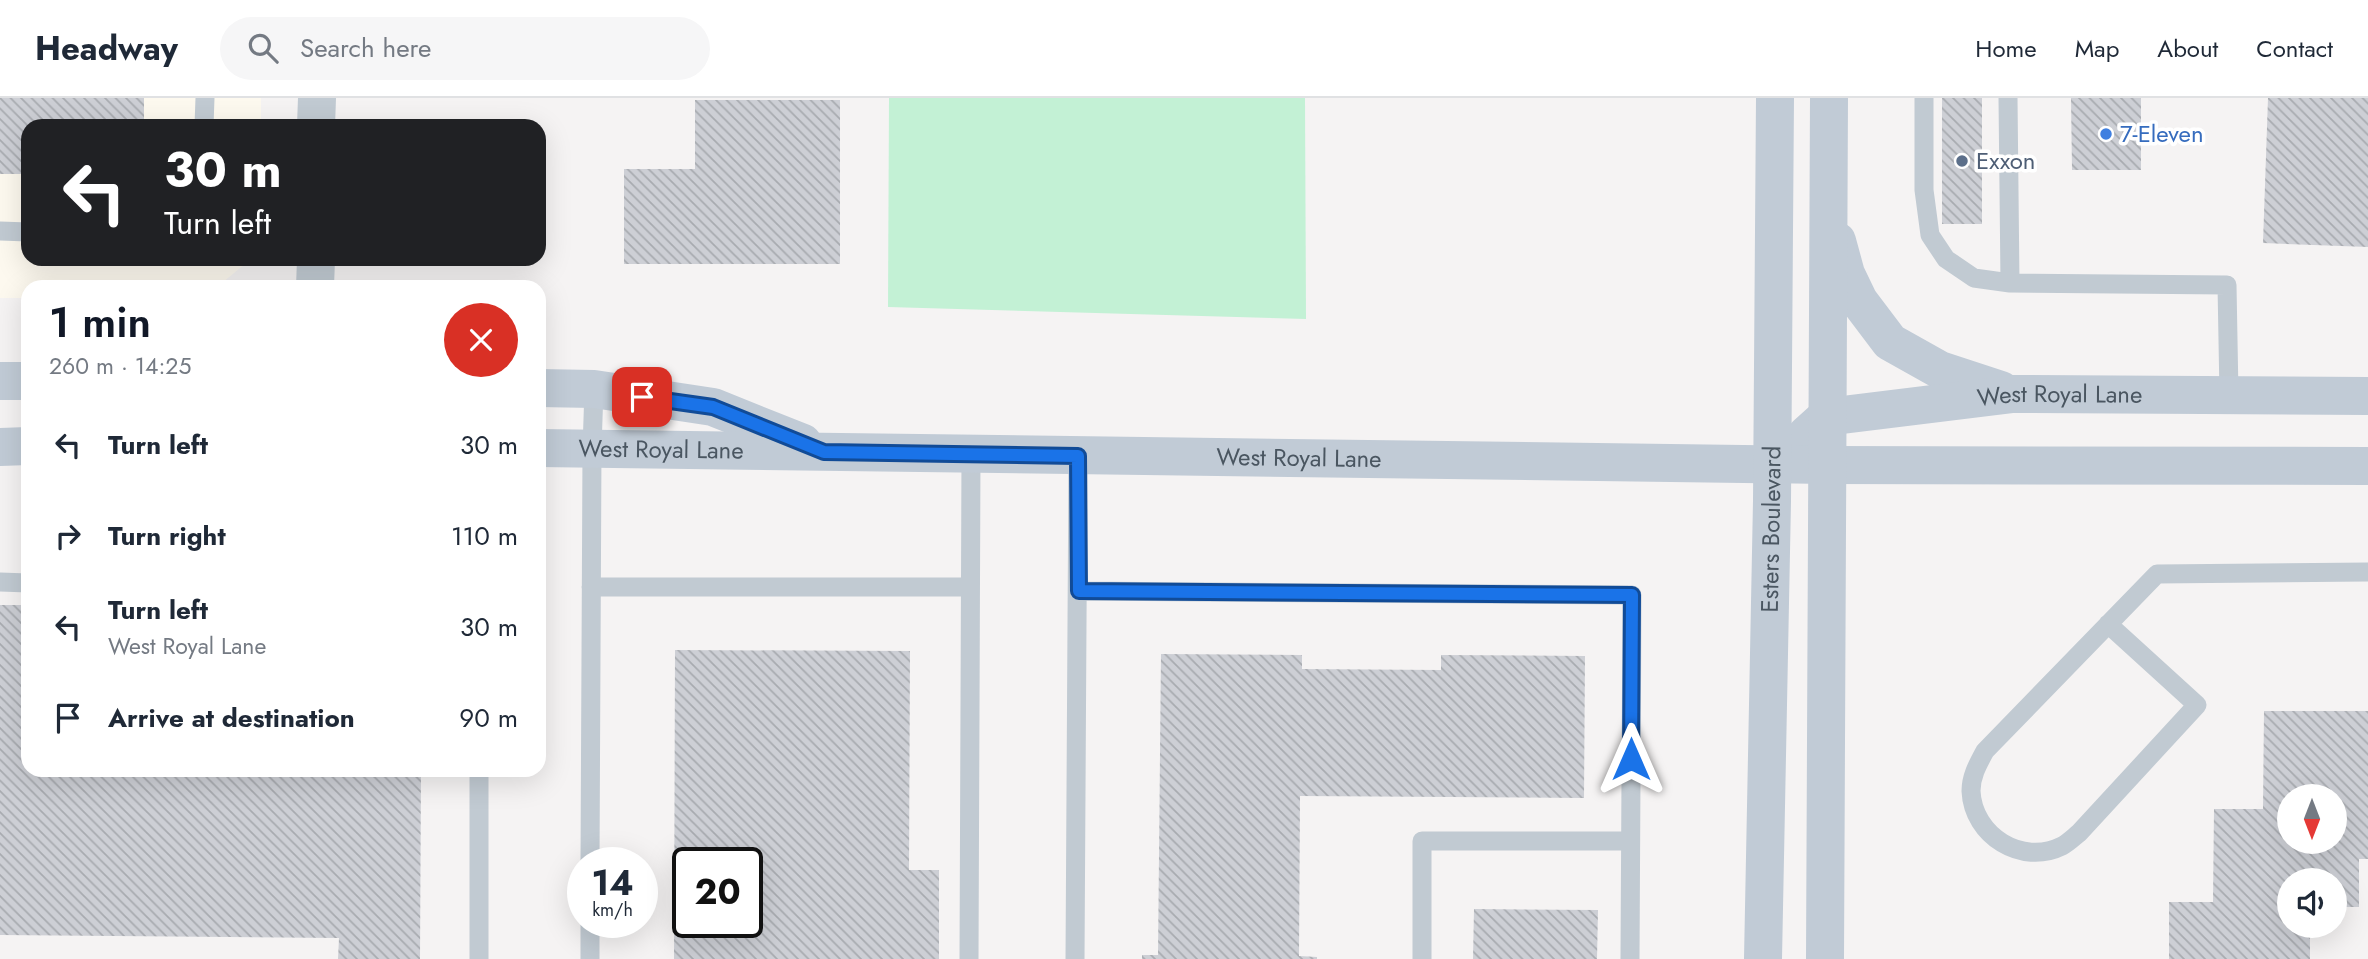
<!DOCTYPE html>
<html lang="en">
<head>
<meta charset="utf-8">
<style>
	:root { --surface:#fff; --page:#f6f6f7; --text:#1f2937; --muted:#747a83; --line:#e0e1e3; --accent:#111827 }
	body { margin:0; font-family:Jost,sans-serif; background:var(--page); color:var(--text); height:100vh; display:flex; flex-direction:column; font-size:26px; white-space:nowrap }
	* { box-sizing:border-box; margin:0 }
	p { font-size:23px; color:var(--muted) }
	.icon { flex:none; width:38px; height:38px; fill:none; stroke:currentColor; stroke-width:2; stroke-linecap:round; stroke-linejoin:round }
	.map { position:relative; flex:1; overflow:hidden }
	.panel { position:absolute; left:21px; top:182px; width:525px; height:497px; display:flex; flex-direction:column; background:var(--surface); border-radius:21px; box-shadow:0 7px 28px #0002 }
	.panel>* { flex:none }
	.hud { position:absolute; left:21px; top:21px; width:525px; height:147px; border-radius:21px; box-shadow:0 7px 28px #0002; background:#202124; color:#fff; overflow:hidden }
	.needle { width:46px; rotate:180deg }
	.buttons { position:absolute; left:2277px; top:686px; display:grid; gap:14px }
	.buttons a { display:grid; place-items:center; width:70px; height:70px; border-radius:50%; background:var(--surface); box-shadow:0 7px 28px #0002; font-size:35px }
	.speed { position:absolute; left:567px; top:749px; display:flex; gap:14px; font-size:35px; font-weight:700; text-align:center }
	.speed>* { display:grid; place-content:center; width:91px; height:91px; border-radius:50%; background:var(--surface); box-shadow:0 7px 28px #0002; line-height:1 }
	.speed small { font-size:18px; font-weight:400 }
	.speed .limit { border:4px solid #111; border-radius:10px; background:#fff; color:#111 }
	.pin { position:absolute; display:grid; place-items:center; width:60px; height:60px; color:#fff; margin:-30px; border-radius:14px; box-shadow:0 4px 10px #0006 }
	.me { position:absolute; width:77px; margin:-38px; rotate:0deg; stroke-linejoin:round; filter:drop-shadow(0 0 5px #0008) }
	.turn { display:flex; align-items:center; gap:24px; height:147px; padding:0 28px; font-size:32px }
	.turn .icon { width:91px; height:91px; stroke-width:2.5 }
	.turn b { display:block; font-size:49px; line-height:60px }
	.round { display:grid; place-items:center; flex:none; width:74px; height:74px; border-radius:37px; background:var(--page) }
	.overview { display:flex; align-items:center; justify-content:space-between; height:119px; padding:0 28px }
	h1 { font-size:42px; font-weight:600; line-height:52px; color:var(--accent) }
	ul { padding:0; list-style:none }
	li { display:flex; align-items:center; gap:21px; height:91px; padding:0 28px }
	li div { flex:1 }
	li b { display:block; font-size:26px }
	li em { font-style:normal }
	header { display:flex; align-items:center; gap:42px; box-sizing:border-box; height:98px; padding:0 35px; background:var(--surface); border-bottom:2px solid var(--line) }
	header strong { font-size:33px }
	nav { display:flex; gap:38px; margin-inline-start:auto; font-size:24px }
	.search { width:490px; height:63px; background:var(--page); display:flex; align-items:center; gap:18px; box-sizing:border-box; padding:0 24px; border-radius:38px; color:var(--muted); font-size:26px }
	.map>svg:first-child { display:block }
	.commercial { fill:#fdf9ef }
	.park { fill:#c3f1d5 }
	.building { fill:url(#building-back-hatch); fill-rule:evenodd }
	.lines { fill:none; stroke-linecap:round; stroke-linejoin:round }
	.service { stroke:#c1cad2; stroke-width:19 }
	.tertiary { stroke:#c1cad2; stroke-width:38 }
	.secondary { stroke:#c1cbd6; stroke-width:38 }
	.route-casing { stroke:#114b97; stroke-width:18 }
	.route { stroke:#1a73e8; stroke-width:12 }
	.shop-dot { fill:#3f7fe0; stroke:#fff; stroke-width:2.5 }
	.service-dot { fill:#5c6f8a; stroke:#fff; stroke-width:2.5 }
	.labels { text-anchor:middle; stroke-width:7; stroke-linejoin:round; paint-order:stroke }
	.shop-label { font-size:24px; fill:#366cbe; stroke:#fff; text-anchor:start }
	.service-label { font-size:24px; fill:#4e5e75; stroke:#fff; text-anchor:start }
	.street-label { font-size:24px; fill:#4a5661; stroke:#fff }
</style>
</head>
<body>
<header>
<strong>Headway</strong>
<div class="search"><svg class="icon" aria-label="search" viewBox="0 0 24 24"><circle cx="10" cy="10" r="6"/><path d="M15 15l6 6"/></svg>Search here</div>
<nav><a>Home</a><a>Map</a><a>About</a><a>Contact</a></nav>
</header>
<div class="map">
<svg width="2368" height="861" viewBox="0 0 2368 861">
	<defs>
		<pattern id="building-back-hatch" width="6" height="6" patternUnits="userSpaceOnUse" patternTransform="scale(1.75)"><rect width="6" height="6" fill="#cdcfd5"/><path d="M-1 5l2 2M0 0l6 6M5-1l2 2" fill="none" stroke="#a8abb0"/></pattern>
	</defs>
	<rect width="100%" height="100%" fill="#f5f3f3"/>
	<path class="commercial" d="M0 0H261V28H28V161H251L217 189H28V200H0Z"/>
	<path class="park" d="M889 0H1305L1306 221 888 209Z"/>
	<path class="building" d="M0 0H144V28H28V76H0Z
		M1942 0H1982V126H1942Z
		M2071 0H2141V72H2072Z
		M2268 0H2368V149L2263 145Z
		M695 2H840V166H624V71H695Z
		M0 507H28V672H421L420 861H338L339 840 0 837Z
		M675 552 910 553 909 772H939V861H674ZM688 765H747V824H688Z
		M1161 556 1302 557V571L1441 572V557L1585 558 1584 700 1300 698 1299 858 1317 859V861H1142V857H1158Z
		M2264 613H2368V761H2359V809H2334V782H2289V828H2310V861H2169V804H2213L2214 711H2263ZM2289 698H2334V744H2289Z
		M1474 811 1598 812 1597 861H1473Z"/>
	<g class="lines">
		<path class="service" d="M1924 0V92L1930 137 1946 161 1974 180 2010 185 2227 187 2229 297
			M2008 0 2010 185
			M204 28 205 0
			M0 133 28 134
			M0 484 28 485
			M591 489H970
			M1079 493 1632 497 1630 861
			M2108 526 2197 607 2079 735C2074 739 2068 745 2062 748 2022 768 1973 738 1971 693 1971 678 1978 666 1985 653L2157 476 2368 474
			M479 672V861
			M590 765 592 351 594 291
			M590 861V824
			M969 861 971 356
			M1075 861 1078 358
			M1422 861V743H1630"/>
		<path class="tertiary" d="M316 28 317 0
			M315 189 316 161"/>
		<g class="secondary">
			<path d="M1837 143 1846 176 1859 203 1890 244 1940 272 2001 292"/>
			<path d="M0 283H28"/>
			<path d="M539 290 594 291 713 309 803 345"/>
			<path id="s1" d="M1806 337 1826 319 2013 296 2368 298"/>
			<path d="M0 349 28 348"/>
			<path id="s2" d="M539 350 1827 367 2368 368"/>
			<path id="s3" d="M1763 861 1772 403 1775 0"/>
			<path d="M1825 861 1829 0"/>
		</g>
	</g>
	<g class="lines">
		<defs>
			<path id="route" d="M642 299 713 309 824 354 1078 358 1079 493 1632 497 1631 661"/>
		</defs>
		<use href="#route" class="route-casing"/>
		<use href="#route" class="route"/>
	</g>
	<circle class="shop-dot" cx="2106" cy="36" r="7"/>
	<circle class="service-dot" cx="1962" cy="63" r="7"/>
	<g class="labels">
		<g class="shop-label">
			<text x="2120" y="44">7-Eleven</text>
		</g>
		<g class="service-label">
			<text x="1976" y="71">Exxon</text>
		</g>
		<g class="street-label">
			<text dy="8" stroke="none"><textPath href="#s1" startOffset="262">West Royal Lane</textPath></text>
			<text dy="8" stroke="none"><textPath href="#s2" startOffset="122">West Royal Lane</textPath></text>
			<text dy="8" stroke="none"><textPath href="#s2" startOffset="760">West Royal Lane</textPath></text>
			<text dy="8" stroke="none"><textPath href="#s3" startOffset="430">Esters Boulevard</textPath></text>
		</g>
	</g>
</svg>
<div class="buttons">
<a><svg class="needle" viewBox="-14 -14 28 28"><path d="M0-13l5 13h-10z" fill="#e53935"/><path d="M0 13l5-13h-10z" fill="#747a83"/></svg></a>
<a><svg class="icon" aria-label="sound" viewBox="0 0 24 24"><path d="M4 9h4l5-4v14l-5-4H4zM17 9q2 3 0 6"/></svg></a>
</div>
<div class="speed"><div>14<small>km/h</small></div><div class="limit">20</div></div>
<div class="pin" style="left:642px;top:299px;background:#d93025"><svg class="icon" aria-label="arrive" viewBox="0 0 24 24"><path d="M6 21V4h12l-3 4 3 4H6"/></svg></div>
<svg class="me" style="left:1631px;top:661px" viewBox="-20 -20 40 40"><path d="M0-17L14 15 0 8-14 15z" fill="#1a73e8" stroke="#fff" stroke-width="4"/></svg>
<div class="hud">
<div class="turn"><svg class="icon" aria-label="left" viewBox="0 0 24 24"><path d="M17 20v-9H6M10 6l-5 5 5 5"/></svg><div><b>30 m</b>Turn left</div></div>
</div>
<section class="panel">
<div class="overview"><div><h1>1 min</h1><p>260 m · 14:25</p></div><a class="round" style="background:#d93025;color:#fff"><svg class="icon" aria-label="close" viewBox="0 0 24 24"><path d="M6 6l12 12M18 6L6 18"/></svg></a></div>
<ul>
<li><svg class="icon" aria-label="left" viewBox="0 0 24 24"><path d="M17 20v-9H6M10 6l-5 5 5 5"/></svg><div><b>Turn left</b></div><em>30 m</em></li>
<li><svg class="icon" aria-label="right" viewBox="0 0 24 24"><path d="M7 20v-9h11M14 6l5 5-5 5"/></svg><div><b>Turn right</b></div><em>110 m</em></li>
<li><svg class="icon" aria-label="left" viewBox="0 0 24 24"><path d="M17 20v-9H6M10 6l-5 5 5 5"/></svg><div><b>Turn left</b><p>West Royal Lane</p></div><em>30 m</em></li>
<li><svg class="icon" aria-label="arrive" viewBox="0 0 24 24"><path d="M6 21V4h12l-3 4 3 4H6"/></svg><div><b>Arrive at destination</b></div><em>90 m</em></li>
</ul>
</section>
</div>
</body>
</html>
